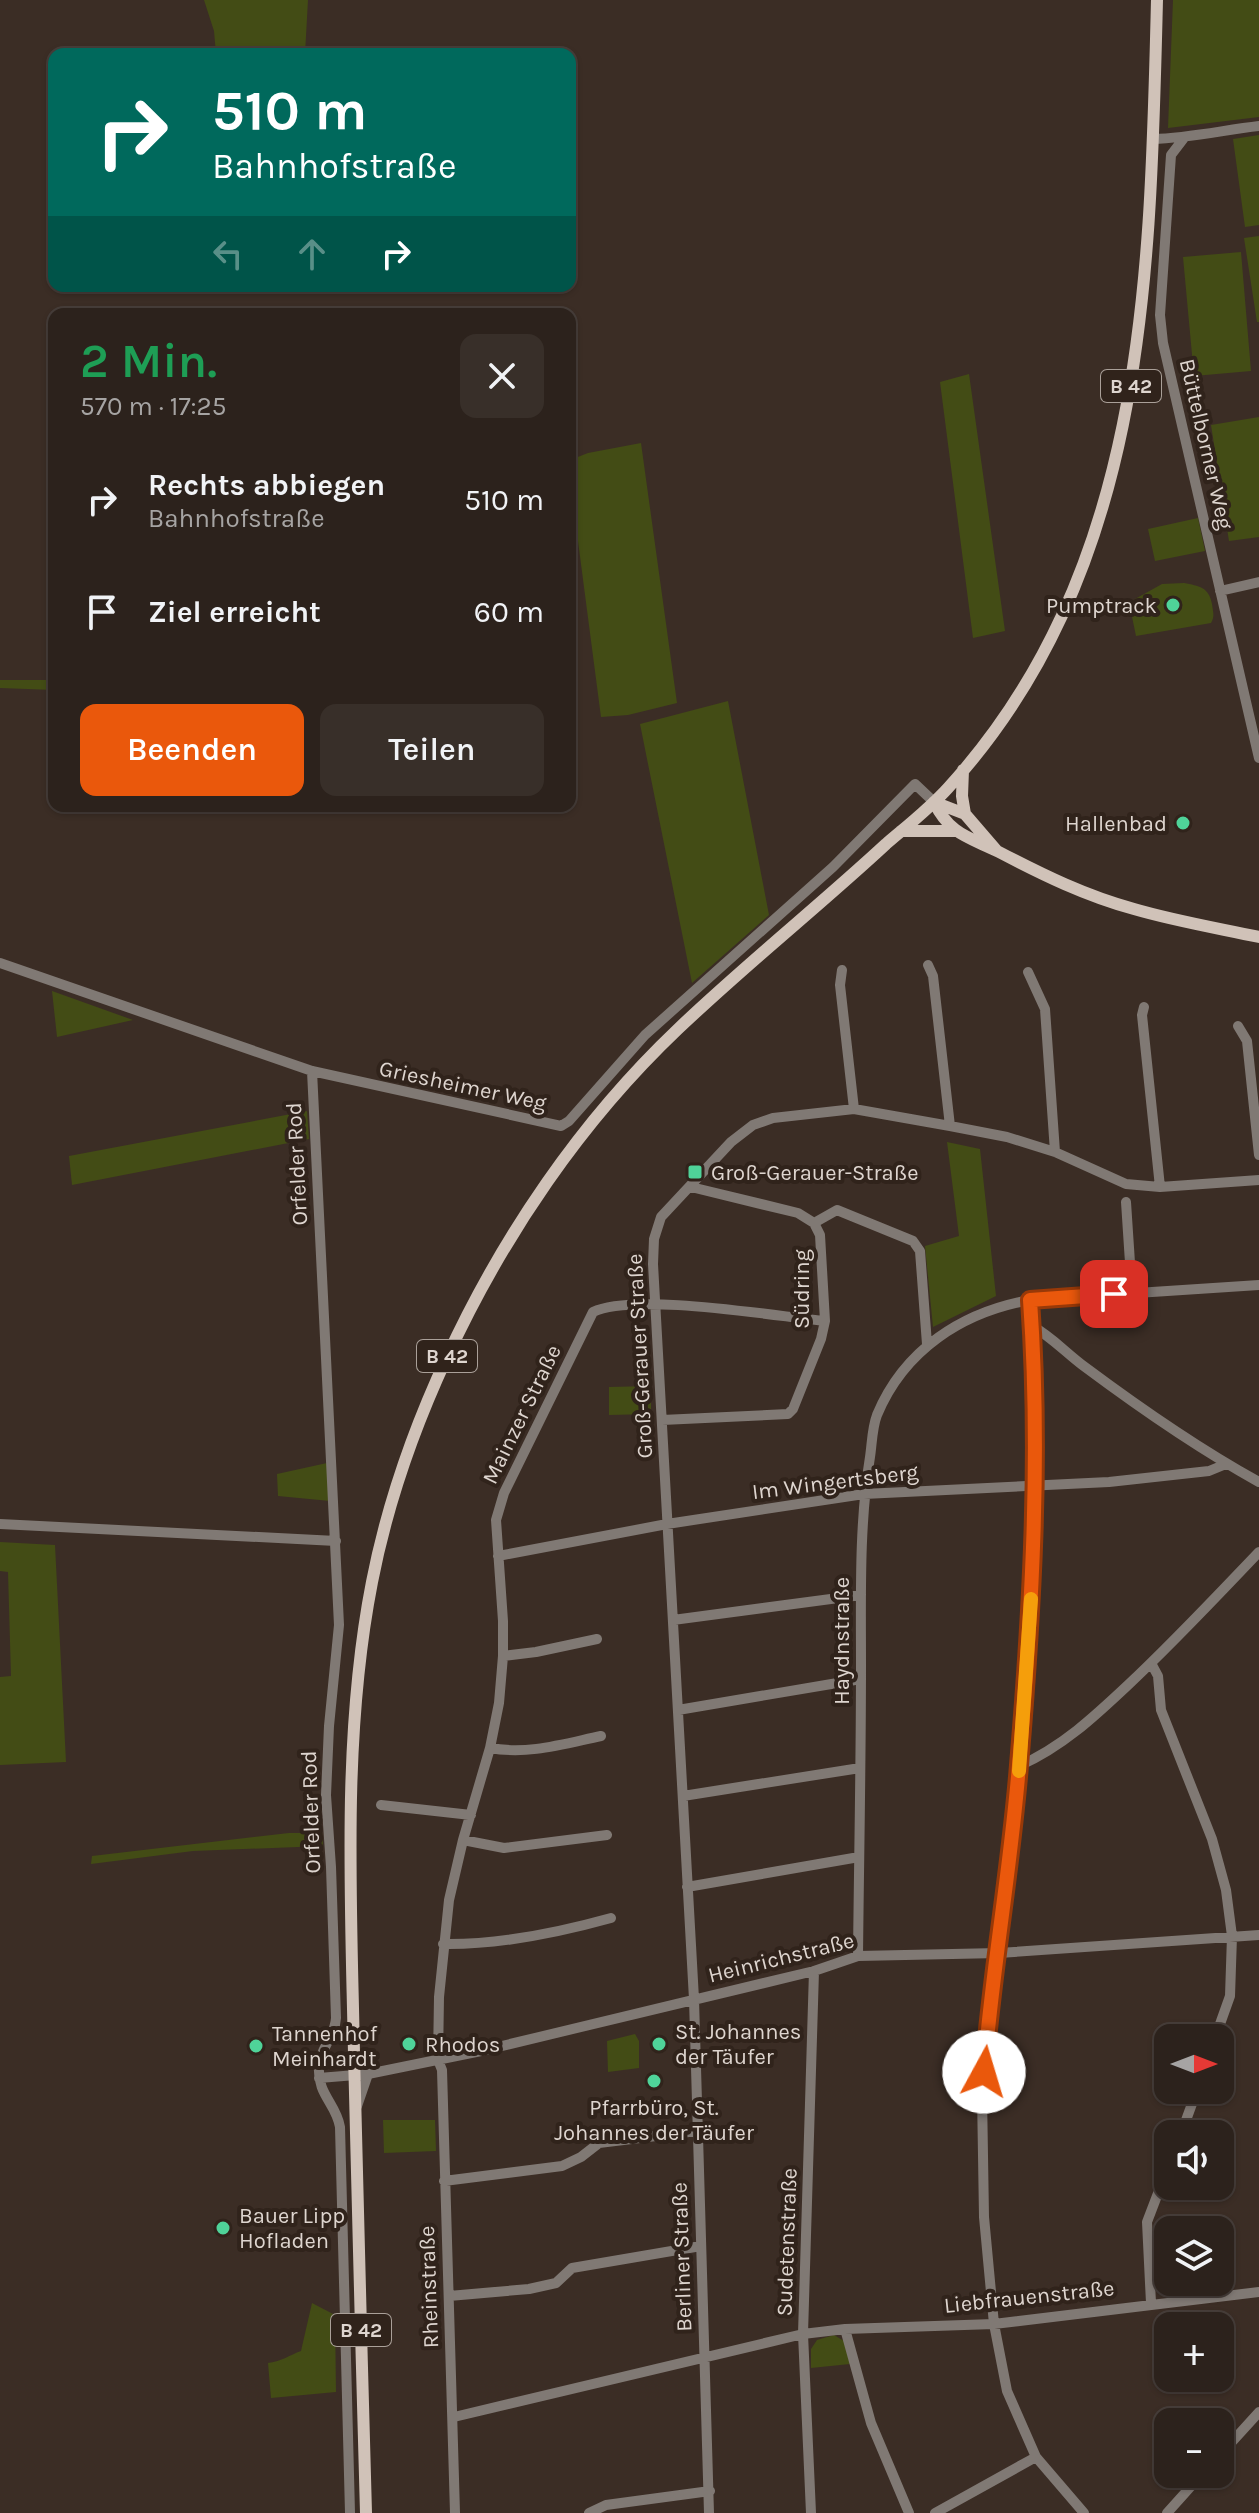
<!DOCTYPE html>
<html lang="de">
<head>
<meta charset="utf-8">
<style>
	:root { --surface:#2c221c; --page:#382f29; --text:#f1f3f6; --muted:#a6a4a3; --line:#483f3b; --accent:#ea580c }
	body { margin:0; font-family:Karla,sans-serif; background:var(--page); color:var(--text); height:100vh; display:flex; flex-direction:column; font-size:30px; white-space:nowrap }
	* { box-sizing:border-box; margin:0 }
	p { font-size:26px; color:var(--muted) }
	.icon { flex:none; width:44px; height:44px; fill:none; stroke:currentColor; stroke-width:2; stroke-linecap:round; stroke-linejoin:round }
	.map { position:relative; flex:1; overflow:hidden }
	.side { position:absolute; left:48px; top:308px; width:528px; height:504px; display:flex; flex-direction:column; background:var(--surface); border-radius:16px; box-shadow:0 2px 6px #0004,0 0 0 2px var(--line) }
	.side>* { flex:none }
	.top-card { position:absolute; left:48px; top:48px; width:528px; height:244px; border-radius:16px; box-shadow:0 2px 6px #0004,0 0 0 2px var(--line); background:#00695c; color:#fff; overflow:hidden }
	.needle { width:52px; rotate:90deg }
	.fabs { position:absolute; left:1154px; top:2024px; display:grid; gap:16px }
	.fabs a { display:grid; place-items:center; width:80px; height:80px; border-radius:16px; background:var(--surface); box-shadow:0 2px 6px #0004,0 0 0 2px var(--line); font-size:40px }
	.pin { position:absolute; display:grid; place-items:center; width:68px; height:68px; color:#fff; margin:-34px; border-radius:16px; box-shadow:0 4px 12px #0006 }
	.me { position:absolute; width:88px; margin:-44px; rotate:6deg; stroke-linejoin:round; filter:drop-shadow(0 0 6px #0008) }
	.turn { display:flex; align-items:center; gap:28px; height:168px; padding:0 32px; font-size:36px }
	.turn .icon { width:104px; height:104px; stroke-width:2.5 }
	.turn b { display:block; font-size:56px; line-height:68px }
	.lanes { display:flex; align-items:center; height:76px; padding:0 32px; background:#0003; justify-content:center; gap:40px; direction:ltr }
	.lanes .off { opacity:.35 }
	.round { display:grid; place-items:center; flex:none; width:84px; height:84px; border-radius:16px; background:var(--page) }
	.summary { display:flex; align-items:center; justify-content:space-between; height:136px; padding:0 32px }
	h1 { font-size:48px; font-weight:600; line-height:60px; color:#1e9e55 }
	.primary-button { display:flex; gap:16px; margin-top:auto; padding:16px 32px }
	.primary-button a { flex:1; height:92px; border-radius:16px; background:var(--accent); color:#fff; font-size:32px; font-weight:600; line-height:92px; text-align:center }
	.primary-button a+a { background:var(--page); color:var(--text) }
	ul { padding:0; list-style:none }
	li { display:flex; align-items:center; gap:24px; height:112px; padding:0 32px }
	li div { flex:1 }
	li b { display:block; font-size:30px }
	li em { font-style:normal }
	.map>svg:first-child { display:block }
	.green { fill:#434c15 }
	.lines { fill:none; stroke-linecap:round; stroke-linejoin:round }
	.minor { stroke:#807974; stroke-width:10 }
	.major { stroke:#d0c2b8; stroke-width:12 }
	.route-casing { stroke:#983908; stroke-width:20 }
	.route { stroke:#ea580c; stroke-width:14 }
	.slow { stroke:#f59e0b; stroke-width:14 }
	.poi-dot { fill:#4fd399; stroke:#30231b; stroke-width:3 }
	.labels { text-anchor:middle; stroke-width:8; stroke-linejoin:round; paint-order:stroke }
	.shield { fill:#30231b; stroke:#aaa099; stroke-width:2 }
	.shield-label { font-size:20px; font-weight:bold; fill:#ded5cf }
	.street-label { font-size:22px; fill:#ded5cf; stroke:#30231b }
	.poi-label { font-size:22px; fill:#ded5cf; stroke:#30231b; text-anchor:start }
</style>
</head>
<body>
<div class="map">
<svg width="1259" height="2513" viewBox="0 0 1259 2513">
	<rect width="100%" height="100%" fill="#3b2d25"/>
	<path class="green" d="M204 0H308L305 54H216L214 31Z
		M1173 0H1259V117L1168 128Z
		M1259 135V225L1245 227 1233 139Z
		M1259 236V322H1257L1244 238Z
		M1241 252 1251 371 1194 376 1183 257Z
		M969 374 1005 631 973 638 940 382Z
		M1259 417V537L1229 541 1211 425Z
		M641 443 677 703 628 715 601 717 570 480V460L588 453Z
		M1198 518 1205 551 1155 561 1148 529Z
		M1184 583C1199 586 1209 587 1212 604 1213 612 1215 616 1211 623L1136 636 1131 612 1135 599 1162 584Z
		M0 680H54V690L0 688Z
		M728 701 769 915 692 983 640 724Z
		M52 991 133 1020 57 1037Z
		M307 1111 309 1139 72 1185 69 1156Z
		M947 1142 980 1149 996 1296 933 1327 925 1246 959 1236Z
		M651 1386V1414L609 1415V1387Z
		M327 1463 330 1501 278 1496 277 1474Z
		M0 1542 55 1545 66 1762 0 1765V1677L11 1676 8 1572 0 1571Z
		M289 1833H322L323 1846 193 1851 91 1864 92 1856Z
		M635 2034 639 2041V2068L608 2072 607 2041Z
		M383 2120H435L436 2151 384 2153Z
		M312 2303 335 2315 336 2392 271 2398 268 2363C280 2362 290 2355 301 2351Z
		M834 2335 844 2341 850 2364 811 2368V2349L817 2340Z"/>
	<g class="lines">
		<path class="minor" d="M1184 138 1171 155 1160 315 1163 343 1259 758
			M1153 139C1189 138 1224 130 1259 126
			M1220 591 1259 582
			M0 963 312 1071 561 1126 569 1121 645 1035 833 867 915 784 934 802
			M928 965 933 976 950 1126
			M842 970 840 985 854 1109
			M1028 972 1045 1009 1055 1152
			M1144 1007 1142 1015 1160 1187
			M1238 1026 1247 1041 1259 1155
			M312 1071 339 1625 329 1726 326 1795 331 1867 336 2018C335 2037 320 2048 319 2066 317 2095 336 2103 340 2127L350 2513
			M1126 1202 1132 1293
			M814 1223 837 1210 913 1241 920 1251 927 1344
			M1030 1300 1035 1484 1031 1592 1019 1766 982 2094 984 2217 994 2324 1007 2391 1036 2457 1084 2513
			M1032 1326C1052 1337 1066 1353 1085 1367 1140 1408 1199 1449 1259 1482
			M662 1420 788 1414 793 1409 821 1339 825 1321 820 1235 814 1223 798 1213 691 1187
			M0 1524 336 1541
			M498 1556 667 1524 864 1494 1109 1482 1209 1471 1226 1464
			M673 1620 861 1595
			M503 1656 536 1652 597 1639
			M1151 1663 1158 1676 1161 1710 1212 1839 1226 1890 1232 1936 1230 1996 1215 2038
			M678 1710 861 1679
			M490 1748C528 1755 563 1744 601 1736
			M1019 1766C1062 1747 1094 1717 1128 1685 1173 1643 1216 1597 1259 1552
			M683 1796 860 1768
			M381 1805 471 1815
			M463 1840 504 1848 607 1835
			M687 1887 859 1857
			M443 1944C499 1945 557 1933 611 1918
			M858 1956C859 1859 861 1761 861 1664 861 1595 859 1525 870 1457 872 1444 872 1428 877 1415 904 1350 962 1312 1030 1300L1259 1285
			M319 2078 368 2074 481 2051 814 1971 858 1956 999 1953 1259 1935
			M357 2106 368 2074
			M1181 2134 1197 2090
			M444 2181 562 2166 581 2157 599 2143 697 2131
			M449 2296 529 2289 556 2283 572 2268 701 2246
			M1151 2303 1147 2222 1168 2167
			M845 2329 871 2423 909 2513
			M454 2417 803 2334 845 2329 994 2324 1259 2292
			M1220 2455 1259 2412
			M455 2513 442 2070 438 2060 439 1997 449 1900 463 1840 490 1748 499 1703 503 1656V1621L496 1520 504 1493 593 1312C634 1292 774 1316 825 1321
			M589 2513 606 2505 710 2491
			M709 2513 694 1999 653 1264 654 1239 661 1217 731 1142 753 1125 773 1118 854 1109 950 1126 1007 1137 1055 1152 1126 1184 1160 1187 1259 1180
			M811 2513 803 2334 814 1971
			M935 2513 1036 2457
			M1167 2513 1202 2474"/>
		<path class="major" d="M963 770 962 796 965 814
			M934 802C950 835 969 837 999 852 1043 875 1086 896 1134 909 1175 921 1217 928 1259 937
			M934 802 965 814 996 850
			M901 831H954
			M366 2513C362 2360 357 2207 354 2054 351 1898 342 1735 372 1582 387 1505 414 1428 447 1357 503 1236 581 1121 678 1029 745 965 818 907 886 844 907 826 929 809 948 788 1147 570 1150 278 1157 0"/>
	</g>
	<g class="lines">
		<defs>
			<path id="route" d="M984 2072C992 1969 1011 1868 1019 1765 1032 1611 1041 1455 1030 1300L1114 1294"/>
		</defs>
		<use href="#route" class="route-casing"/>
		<use href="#route" class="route"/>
		<path class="slow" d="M1019 1771 1031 1599"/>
	</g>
	<g class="poi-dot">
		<circle cx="1173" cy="605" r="8"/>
		<circle cx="1183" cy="823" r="8"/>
		<rect x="687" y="1164" width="16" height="16" rx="4"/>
		<circle cx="409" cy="2044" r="8"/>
		<circle cx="659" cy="2044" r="8"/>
		<circle cx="256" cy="2046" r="8"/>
		<circle cx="654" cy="2081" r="8"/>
		<circle cx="223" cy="2228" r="8"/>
	</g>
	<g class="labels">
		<g class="shield">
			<rect x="1101" y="370" width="60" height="32" rx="6"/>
			<rect x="417" y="1340" width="60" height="32" rx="6"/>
			<rect x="331" y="2314" width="60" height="32" rx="6"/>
		</g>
		<g class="shield-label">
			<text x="1131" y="393">B 42</text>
			<text x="447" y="1363">B 42</text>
			<text x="361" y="2337">B 42</text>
		</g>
		<g class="street-label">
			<text transform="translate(1207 444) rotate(77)" y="8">Büttelborner Weg</text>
			<text transform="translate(463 1085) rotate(12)" y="8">Griesheimer Weg</text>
			<text transform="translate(296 1164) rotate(-93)" y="8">Orfelder Rod</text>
			<text transform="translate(801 1289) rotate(-90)" y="8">Südring</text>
			<text transform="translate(639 1356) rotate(-93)" y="8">Groß-Gerauer Straße</text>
			<text transform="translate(521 1414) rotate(-64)" y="8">Mainzer Straße</text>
			<text transform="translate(835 1481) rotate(-7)" y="8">Im Wingertsberg</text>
			<text transform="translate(841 1641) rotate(-90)" y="8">Haydnstraße</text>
			<text transform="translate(310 1812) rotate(-92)" y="8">Orfelder Rod</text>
			<text transform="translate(781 1957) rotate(-14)" y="8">Heinrichstraße</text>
			<text transform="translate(786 2242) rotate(-88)" y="8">Sudetenstraße</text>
			<text transform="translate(681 2257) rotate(-92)" y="8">Berliner Straße</text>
			<text transform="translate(428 2287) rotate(-92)" y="8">Rheinstraße</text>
			<text transform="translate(1029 2296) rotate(-6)" y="8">Liebfrauenstraße</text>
		</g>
		<g class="poi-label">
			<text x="1157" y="613" text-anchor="end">Pumptrack</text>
			<text x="1167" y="831" text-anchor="end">Hallenbad</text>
			<text x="711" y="1180">Groß-Gerauer-Straße</text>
			<text x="675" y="2039">St. Johannes<tspan x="675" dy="25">der Täufer</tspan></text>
			<text x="272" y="2041">Tannenhof<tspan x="272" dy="25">Meinhardt</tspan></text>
			<text x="425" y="2052">Rhodos</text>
			<text x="654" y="2115" text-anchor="middle">Pfarrbüro, St.<tspan x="654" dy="25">Johannes der Täufer</tspan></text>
			<text x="239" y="2223">Bauer Lipp<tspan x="239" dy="25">Hofladen</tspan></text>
		</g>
	</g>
</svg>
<div class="fabs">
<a><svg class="needle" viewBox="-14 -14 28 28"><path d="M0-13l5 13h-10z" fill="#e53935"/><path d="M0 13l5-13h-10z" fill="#a6a4a3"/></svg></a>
<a><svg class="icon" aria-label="sound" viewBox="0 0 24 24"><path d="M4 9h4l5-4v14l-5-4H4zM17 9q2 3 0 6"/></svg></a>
<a><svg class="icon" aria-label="layers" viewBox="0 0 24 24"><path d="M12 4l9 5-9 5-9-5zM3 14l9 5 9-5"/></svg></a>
<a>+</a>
<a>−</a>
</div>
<div class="pin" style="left:1114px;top:1294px;background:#d93025"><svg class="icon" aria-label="arrive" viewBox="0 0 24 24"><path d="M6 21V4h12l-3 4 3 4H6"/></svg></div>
<svg class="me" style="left:984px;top:2072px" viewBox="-20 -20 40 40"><circle r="19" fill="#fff"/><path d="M0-13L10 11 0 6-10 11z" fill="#ea580c"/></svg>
<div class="top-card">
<div class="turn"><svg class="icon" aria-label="right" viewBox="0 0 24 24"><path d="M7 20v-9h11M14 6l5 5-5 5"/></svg><div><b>510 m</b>Bahnhofstraße</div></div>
<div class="lanes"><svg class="icon off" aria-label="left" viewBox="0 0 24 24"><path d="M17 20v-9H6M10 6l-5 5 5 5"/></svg><svg class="icon off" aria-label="ahead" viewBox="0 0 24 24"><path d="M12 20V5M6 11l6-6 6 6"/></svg><svg class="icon" aria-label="right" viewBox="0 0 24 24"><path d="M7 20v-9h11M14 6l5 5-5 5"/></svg></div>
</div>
<section class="side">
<div class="summary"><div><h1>2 Min.</h1><p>570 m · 17:25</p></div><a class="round"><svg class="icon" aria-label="close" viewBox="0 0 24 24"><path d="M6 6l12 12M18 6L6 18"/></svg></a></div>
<ul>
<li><svg class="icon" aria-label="right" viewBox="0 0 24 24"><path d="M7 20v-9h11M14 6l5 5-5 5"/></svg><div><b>Rechts abbiegen</b><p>Bahnhofstraße</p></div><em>510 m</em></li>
<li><svg class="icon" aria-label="arrive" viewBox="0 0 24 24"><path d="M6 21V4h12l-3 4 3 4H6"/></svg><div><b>Ziel erreicht</b></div><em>60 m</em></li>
</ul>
<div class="primary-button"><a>Beenden</a><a>Teilen</a></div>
</section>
</div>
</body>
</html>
